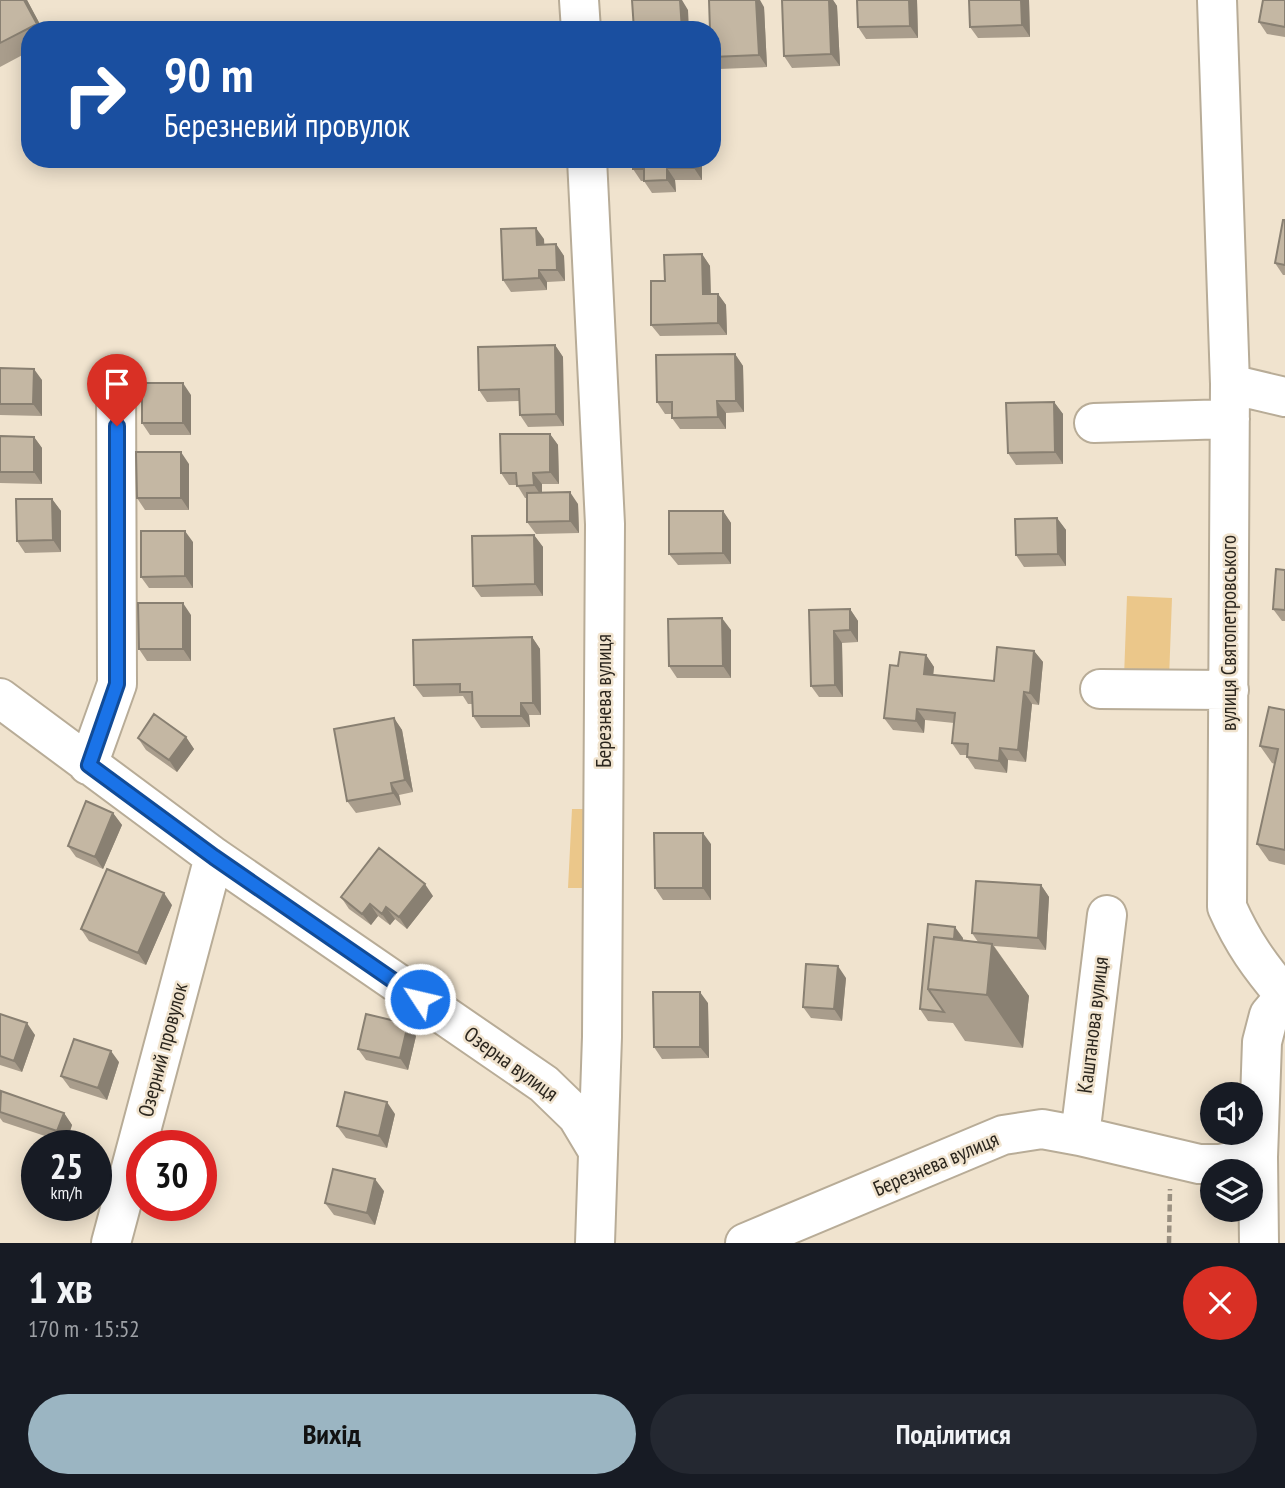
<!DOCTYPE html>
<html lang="uk">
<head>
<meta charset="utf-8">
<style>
	:root { --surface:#171b24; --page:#242831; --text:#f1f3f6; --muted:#9ea1a6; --accent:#9bb5c2 }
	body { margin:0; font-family:"PT Sans Narrow",sans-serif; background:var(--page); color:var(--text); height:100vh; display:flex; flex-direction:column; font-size:26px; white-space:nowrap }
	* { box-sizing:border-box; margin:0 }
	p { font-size:23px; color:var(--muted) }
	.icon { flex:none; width:38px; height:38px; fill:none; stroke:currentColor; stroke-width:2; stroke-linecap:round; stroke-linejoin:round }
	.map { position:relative; height:1243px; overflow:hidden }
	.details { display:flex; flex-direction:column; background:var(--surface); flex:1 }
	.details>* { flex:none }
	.banner { position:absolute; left:21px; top:21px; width:700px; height:147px; border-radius:28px; box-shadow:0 4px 18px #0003; background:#1a4fa0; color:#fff; overflow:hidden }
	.buttons { position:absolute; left:1200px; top:1082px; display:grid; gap:14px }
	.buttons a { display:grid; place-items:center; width:63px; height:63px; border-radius:50%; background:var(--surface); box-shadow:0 4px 18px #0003; font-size:35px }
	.speed { position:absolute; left:21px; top:1130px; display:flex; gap:14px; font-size:35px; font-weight:700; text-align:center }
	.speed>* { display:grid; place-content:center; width:91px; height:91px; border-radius:50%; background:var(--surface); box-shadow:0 4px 18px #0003; line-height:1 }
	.speed small { font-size:18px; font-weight:400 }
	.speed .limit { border:10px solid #d22; background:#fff; color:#111 }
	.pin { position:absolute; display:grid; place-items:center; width:60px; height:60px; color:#fff; margin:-72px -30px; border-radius:50% 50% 50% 0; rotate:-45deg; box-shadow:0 0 7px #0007 }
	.pin .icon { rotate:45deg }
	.me { position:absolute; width:77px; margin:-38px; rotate:305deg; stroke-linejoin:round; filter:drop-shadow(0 0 5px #0008) }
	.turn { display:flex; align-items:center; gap:24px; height:147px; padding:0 28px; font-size:32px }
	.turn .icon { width:91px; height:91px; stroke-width:2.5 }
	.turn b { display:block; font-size:49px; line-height:60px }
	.round { display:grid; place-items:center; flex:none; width:74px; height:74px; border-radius:37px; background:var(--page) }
	.summary { display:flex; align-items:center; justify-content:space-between; height:119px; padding:0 28px }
	h1 { font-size:42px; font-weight:700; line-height:52px }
	.cta { display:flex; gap:14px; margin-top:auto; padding:14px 28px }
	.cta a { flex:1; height:80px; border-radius:42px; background:var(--accent); color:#111; font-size:28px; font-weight:700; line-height:80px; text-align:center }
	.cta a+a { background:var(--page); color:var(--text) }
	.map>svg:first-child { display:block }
	.green { fill:#ebc78a }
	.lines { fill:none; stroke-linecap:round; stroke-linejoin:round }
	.minor-casing { stroke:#b8ac97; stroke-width:42 }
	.path { stroke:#9a9081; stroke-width:4.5; stroke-dasharray:7 3.5; stroke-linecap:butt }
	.minor { stroke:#fff; stroke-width:38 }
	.wall { fill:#a99d8c }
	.shaded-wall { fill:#898072 }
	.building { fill:#c4b7a3; stroke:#898072; stroke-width:2 }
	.route-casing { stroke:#114b97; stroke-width:18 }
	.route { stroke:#1a73e8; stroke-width:12 }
	.labels { text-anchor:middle; stroke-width:5; stroke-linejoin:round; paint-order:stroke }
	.street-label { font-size:21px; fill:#2b261e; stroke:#f0e3ce }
</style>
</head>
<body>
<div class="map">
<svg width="1285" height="1243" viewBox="0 0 1285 1243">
	<rect width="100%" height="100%" fill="#f0e3ce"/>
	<path class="green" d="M1127 596 1172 598 1169 679 1124 677Z
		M572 809H586L582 888H568Z"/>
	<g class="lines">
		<defs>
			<path id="minor" d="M579 0 581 30
				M1217 0 1230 384 1227 907C1243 943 1259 965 1285 996L1269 1015 1262 1042 1258 1157 1259 1243
				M587 159 605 524 602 1037 595 1243
				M1230 384 1285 397
				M1094 423 1230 419
				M1100 689 1229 690
				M0 698 214 857 544 1084 577 1116 598 1151
				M88 765 117 684 116 375
				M1080 1136 1107 915
				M111 1243 214 857
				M745 1243 1003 1135 1042 1129 1080 1136 1199 1164H1220L1258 1157"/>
		</defs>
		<use href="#minor" class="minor-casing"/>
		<path class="path" d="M1169 1243 1170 1189"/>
		<use href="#minor" class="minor"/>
	</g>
	<path class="wall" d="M0 0H27L43 30H30V51L0 67Z
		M782 0H833L837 6 840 66 792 68 784 56Z
		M917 0 918 38 866 39 858 27Z
		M969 0H1029L1030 37 978 38 970 27Z
		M1285 0V37L1267 34 1259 22Z
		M764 7 767 67 719 69 712 59V30Z
		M702 159V180H675L676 192 652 193 644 181H641L633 169Z
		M1285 220V275H1283L1275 263Z
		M544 239V244H556L564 256 565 281 547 282V290L511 292 503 280Z
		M702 254 710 266 711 294H718L726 305 727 335 660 336 651 325 665 281Z
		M555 345 563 357 564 426 528 427 520 415 519 401 487 402 479 390Z
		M735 354 743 366 744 412 726 413V429H680L672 418V414H665L657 402Z
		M0 368 42 380V416L0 415Z
		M191 395V435H150L142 423Z
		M1054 402 1063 414V464L1016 465 1008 453Z
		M550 434 558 445 559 484H542V492L578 504 579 533 536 534 527 522V498H525L517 485H509L501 473Z
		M0 436 34 437 42 448V484L0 483Z
		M189 464V510H145L137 498Z
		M52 499 61 511V552L25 553 17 541Z
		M723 511 731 523V564L678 565 669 554Z
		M1057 518 1066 530V566L1024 567 1016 555Z
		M534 535 543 547V596L481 597 473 586Z
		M193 542V588H149L141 577Z
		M1285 570V621H1282L1273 609Z
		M850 609 858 621V642L842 643 843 697H819L811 686 809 610Z
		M191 615V661H147L139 649Z
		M731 630V678H677L669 666Z
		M532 637 540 649 541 715H529L530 727 481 728 473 716V704H468L463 696 423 697 414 685Z
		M1034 651 1043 662 1039 705 1032 704 1026 762 1008 760 1007 773 975 769 967 757V755H960L952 743 954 723 925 720 924 733 893 730 884 718 898 666 926 655 934 667 933 675 994 681Z
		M1285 710V865L1269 861 1257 844 1275 764 1272 763 1260 746Z
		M394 718 402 730 413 792 399 795 401 805 356 813 347 801Z
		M186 737 194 749 177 772 146 750 138 738Z
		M113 813 122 825 103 869 76 857 68 846Z
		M711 844V900H663L655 888Z
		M1041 885 1049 897 1046 950 994 946 1029 996 1023 1048 965 1041 953 1023 928 1021 920 1009 928 924 963 938V940L978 942 972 933Z
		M433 896 407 929 395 919 390 925 378 916 371 925 349 909 341 897Z
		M172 905 146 965 89 941 81 929Z
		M846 978 842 1021 811 1018 803 1007Z
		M708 1003 709 1058 662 1059 654 1047Z
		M0 1014 35 1035 22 1072 0 1065Z
		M416 1036 408 1070 366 1060 358 1049Z
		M119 1062 107 1100 70 1088 61 1076Z
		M0 1094 64 1113 72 1125 66 1143 3 1122 0 1118Z
		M395 1114 387 1148 346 1138 337 1126Z
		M384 1191 375 1225 334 1215 325 1203Z"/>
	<path class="shaded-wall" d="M24 0H27L43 30H41L37 24Z
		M680 0H682L688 10 689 30H682Z
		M756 0H760L764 7 767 67 759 55Z
		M829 0H833L837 6 840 66 831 54Z
		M909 0H917L918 38 910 26Z
		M1021 0H1029L1030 37 1022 25Z
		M694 159H702V180L694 168Z
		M667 168 675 180 676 192 667 180Z
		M536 228 544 239 545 256 537 245Z
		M556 244 564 256 565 281 557 270Z
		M702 254 710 266 711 306 703 294Z
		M539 270 547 282V290L539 278Z
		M718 294 726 305 727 335 718 323Z
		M555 345 563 357 564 426 556 414Z
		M735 354 743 366 744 412 736 401Z
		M34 369 42 380V416L33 404Z
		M183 383 191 395V435L183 423Z
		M717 401 726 413V429L718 417Z
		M1054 402 1063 414V464L1055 452Z
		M550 434 558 445 559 484 550 472Z
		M34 437 42 448V484L34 472Z
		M181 452 189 464V510L181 498Z
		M533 473 542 484V497L534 485Z
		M570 492 578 504 579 533 570 521Z
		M52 499 61 511V552L53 540Z
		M723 511 731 523V564L723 553Z
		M1057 518 1066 530V566L1058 554Z
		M185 531 193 542V588L185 576Z
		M534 535 543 547V596L535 584Z
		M183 603 191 615V661L183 649Z
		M850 609 858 621V642L850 630Z
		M722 618 731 630V678L723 666Z
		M834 631 842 643 843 697 835 685Z
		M532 637 540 649 541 715 533 703Z
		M1034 651 1043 662 1039 705 1030 693Z
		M926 655 934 667 932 686 924 674Z
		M1024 692 1032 704 1026 762 1018 750Z
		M521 703 529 715 530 727 521 716Z
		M917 709 925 720 924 733 916 721Z
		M394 718 402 730 413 792 405 780Z
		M186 737 194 749 177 772 169 760Z
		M1000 748 1008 760 1007 773 999 761Z
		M391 783 399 795 401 805 393 793Z
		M113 813 122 825 103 869 95 857Z
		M703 833 711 844V900L703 888Z
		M425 884 433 896 407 929 399 917Z
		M1041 885 1049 897 1046 950 1038 938Z
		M164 893 172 905 146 965 138 953Z
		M370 904 378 916 371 925 362 914Z
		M386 907 395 919 390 925 382 914Z
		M955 927 963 938 958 992 949 991Z
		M992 944 1029 996 1023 1048 987 995Z
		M838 966 846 978 842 1021 834 1009Z
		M700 992 708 1003 709 1058 700 1047Z
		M27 1023 35 1035 22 1072 14 1061Z
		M408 1024 416 1036 408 1070 400 1058Z
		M111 1051 119 1062 107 1100 98 1088Z
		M387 1102 395 1114 387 1148 379 1136Z
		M64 1113 72 1125 66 1143 57 1131Z
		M375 1179 384 1191 375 1225 367 1213Z"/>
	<path class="building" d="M0 0H24L37 24 0 43Z
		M632 0H680L682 30H634Z
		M709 0H756L759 55 712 57V30H710Z
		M782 0H829L831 54 784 56Z
		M857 0H909L910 26 858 27Z
		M969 0H1021L1022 25 970 27Z
		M1263 0H1285V27L1259 22Z
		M633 159H694V168H667V180L644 181V169H633Z
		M1283 220H1285V265L1275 263Z
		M536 228 537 245 556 244 557 270H539V278L503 280 501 229Z
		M702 254 703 294H718V323L651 325V281H665L664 255Z
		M555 345 556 414 520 415 519 389 479 390 478 347Z
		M735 354 736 401H717L718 417 672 418V402H657L656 355Z
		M0 368 34 369 33 404H0Z
		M142 383H183V423H142Z
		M1054 402 1055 452 1008 453 1006 403Z
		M500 434H550V472L533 473 534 485 517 486 516 473H501Z
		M0 436 34 437V472H0Z
		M136 452H181V498H137Z
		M570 492V521L527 522V493Z
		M16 499H52L53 540 17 541Z
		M669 511H723V553L669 554Z
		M1057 518 1058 554 1016 555 1015 519Z
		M141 531H185V576L141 577Z
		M534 535 535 584 473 586 472 536Z
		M1276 569 1285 570V610L1273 609Z
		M138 603H183V649H139Z
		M850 609V630L834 631 835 685 811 686 809 610Z
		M722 618 723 666H669L668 619Z
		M532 637 533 703H521V716H473L472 692H460V684L414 685 413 640Z
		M997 647 1034 651 1030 693 1024 692 1018 750 1000 748 999 761 967 757 968 744 952 743 955 713 917 709 916 721 884 718 890 665 898 666 900 652 926 655 924 674 994 681Z
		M1269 707 1285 710V850L1257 844 1278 749 1260 746Z
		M154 714 186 737 169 760 138 738Z
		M394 718 405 780 391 783 393 793 347 801 334 729Z
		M86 801 113 813 95 857 68 846Z
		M654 833H703V888H655Z
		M379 848 425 884 399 917 386 907 382 914 370 904 362 914 341 897Z
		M107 869 164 893 138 953 81 929Z
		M976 881 1041 885 1038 938 972 933Z
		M928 924 955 927 954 939 934 937 928 989 944 1012 920 1009Z
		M934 937 992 944 987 995 928 989Z
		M806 964 838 966 834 1009 803 1007Z
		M653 992H700V1047H654Z
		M0 1014 27 1023 14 1061 0 1056Z
		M366 1014 408 1024 400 1058 358 1049Z
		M74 1039 111 1051 98 1088 61 1076Z
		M1 1091 64 1113 57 1131 0 1112Z
		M345 1092 387 1102 379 1136 337 1126Z
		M333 1169 375 1179 367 1213 325 1203Z"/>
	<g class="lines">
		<defs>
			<path id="route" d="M117 426V684L89 765 214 857 420 999"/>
		</defs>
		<use href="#route" class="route-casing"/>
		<use href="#route" class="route"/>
	</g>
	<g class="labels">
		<g class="street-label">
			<text transform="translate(1229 633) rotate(-90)" y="7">вулиця Святопетровського</text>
			<text transform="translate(604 701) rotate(-90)" y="7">Березнева вулиця</text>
			<text transform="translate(1093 1025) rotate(-83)" y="7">Каштанова вулиця</text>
			<text transform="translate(163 1050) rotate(-75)" y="7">Озерний провулок</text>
			<text transform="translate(511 1064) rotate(36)" y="7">Озерна вулиця</text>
			<text transform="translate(936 1164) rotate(-23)" y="7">Березнева вулиця</text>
		</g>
	</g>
</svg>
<div class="buttons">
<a><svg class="icon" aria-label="sound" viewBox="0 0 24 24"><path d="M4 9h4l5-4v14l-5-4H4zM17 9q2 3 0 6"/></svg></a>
<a><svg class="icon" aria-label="layers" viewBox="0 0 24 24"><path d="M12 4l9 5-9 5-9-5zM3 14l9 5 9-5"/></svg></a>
</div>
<div class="speed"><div>25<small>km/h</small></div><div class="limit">30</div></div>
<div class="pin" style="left:117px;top:426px;background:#d93025"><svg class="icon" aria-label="arrive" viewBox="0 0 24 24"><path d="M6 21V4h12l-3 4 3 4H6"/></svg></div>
<svg class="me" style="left:420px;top:999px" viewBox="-20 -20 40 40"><circle r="17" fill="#1a73e8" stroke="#fff" stroke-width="3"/><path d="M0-11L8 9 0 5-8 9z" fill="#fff"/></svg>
<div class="banner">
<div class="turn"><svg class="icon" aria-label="right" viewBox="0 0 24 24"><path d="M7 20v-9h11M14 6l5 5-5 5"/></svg><div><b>90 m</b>Березневий провулок</div></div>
</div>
</div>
<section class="details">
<div class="summary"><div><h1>1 хв</h1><p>170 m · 15:52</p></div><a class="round" style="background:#d93025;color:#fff"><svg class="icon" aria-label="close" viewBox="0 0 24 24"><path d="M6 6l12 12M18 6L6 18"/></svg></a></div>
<div class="cta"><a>Вихід</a><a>Поділитися</a></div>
</section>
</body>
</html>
